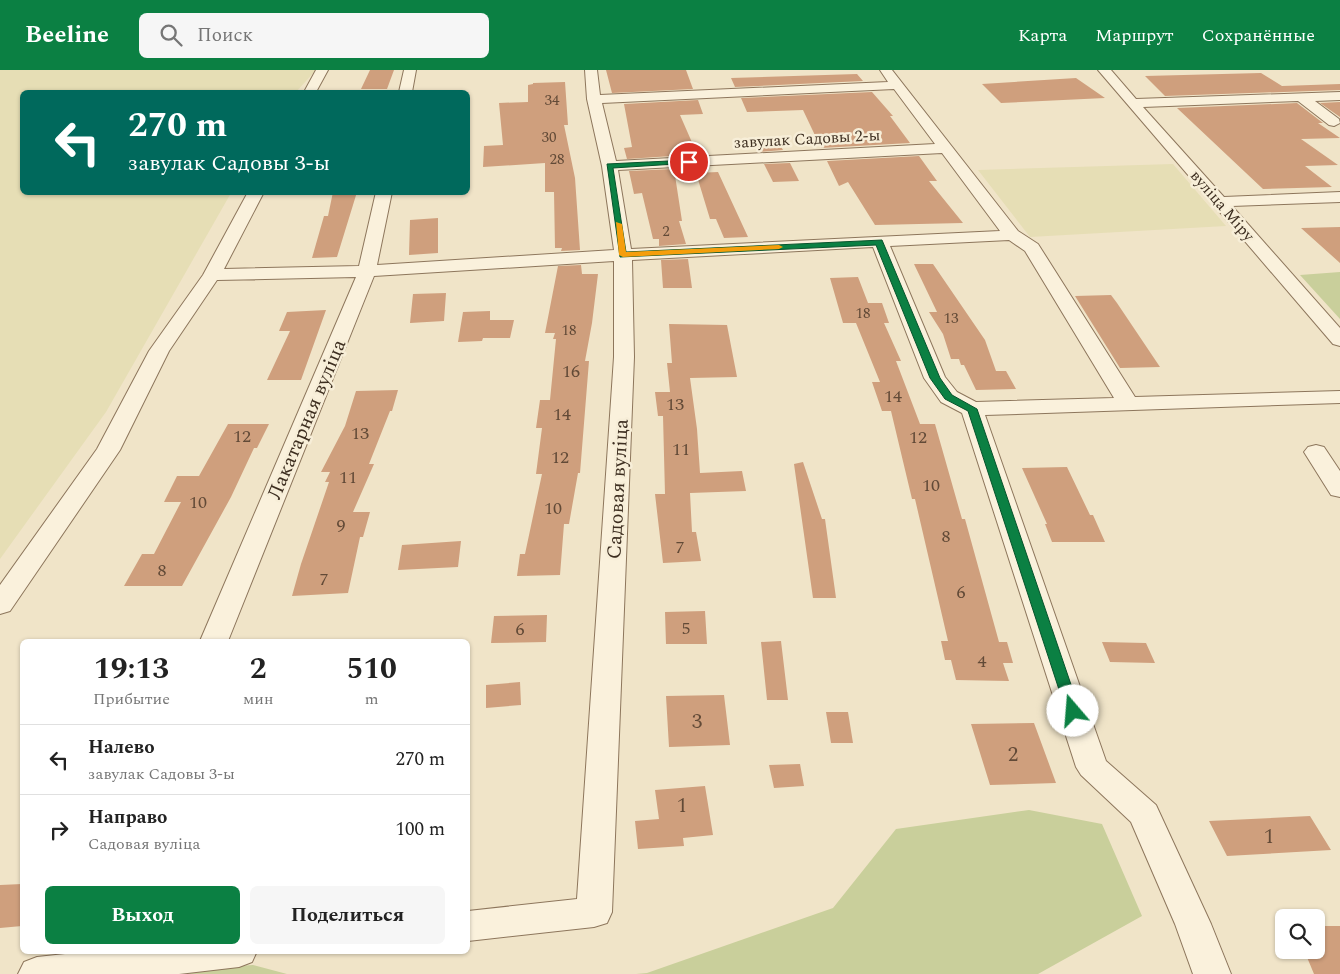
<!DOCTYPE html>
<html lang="ru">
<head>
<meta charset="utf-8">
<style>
	:root { --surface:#fff; --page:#f6f6f6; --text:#222; --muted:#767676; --line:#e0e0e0; --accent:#0b8043 }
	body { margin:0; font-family:Spectral,serif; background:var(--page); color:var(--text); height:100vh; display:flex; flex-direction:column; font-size:19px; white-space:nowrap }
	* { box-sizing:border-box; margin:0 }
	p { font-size:16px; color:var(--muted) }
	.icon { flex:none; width:28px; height:28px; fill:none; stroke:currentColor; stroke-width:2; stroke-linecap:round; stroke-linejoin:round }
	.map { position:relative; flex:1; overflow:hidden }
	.details { position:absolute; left:20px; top:569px; width:450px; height:315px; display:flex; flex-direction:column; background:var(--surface); border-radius:8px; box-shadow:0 1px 4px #0004 }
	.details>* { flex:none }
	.top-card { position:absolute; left:20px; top:20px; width:450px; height:105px; border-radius:8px; box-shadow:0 1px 4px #0004; background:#00695c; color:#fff; overflow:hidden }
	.fabs { position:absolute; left:1275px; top:839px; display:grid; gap:10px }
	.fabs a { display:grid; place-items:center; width:50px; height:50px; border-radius:8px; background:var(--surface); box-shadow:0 1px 4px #0004; font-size:25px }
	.pin { position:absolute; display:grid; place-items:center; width:42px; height:42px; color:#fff; margin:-21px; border:2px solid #fff; border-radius:50%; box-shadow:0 1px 5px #0007 }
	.me { position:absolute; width:55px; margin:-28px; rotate:342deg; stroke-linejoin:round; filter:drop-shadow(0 0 4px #0008) }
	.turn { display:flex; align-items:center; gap:18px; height:105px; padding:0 25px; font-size:22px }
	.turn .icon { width:65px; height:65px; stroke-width:2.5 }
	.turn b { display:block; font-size:35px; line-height:42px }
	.eta { display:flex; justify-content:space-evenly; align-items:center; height:85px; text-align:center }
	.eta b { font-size:30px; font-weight:700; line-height:35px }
	.button { display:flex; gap:10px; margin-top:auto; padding:10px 25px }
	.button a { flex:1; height:58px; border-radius:8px; background:var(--accent); color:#fff; font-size:20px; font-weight:700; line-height:58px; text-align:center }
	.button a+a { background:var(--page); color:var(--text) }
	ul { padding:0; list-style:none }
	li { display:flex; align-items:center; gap:15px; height:70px; padding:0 25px; border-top:1px solid var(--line) }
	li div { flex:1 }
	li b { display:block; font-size:19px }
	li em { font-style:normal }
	header { display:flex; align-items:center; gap:30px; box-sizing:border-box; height:70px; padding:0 25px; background:var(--accent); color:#fff }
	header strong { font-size:24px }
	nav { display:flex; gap:28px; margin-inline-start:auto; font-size:18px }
	.search { width:350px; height:45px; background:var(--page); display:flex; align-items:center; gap:12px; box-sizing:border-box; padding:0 18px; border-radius:8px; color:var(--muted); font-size:19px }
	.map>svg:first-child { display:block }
	.farmland { fill:#e6deb5 }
	.green { fill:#c9cf9b }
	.building { fill:#cf9f7d }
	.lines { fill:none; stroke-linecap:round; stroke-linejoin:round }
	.minor-casing { stroke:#8d765c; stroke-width:2 }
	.minor { fill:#faf1dc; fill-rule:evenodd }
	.route { fill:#0b8043; stroke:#07532c }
	.slow { fill:#f59e0b }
	.labels { text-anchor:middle; stroke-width:5; stroke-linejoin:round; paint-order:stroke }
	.far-number-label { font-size:15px; fill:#624a37 }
	.far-street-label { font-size:16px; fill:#3d2e20; stroke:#f7eed8 }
	.number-label { font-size:18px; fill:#624a37 }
	.street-label { font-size:20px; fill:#3d2e20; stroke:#f7eed8 }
	.near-number-label { font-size:21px; fill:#624a37 }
</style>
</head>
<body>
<header>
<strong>Beeline</strong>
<div class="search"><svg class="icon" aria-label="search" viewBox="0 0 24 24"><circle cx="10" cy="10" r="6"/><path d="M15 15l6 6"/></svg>Поиск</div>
<nav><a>Карта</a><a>Маршрут</a><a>Сохранённые</a></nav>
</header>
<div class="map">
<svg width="1340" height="904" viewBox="0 0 1340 904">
	<rect width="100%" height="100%" fill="#f0e4c8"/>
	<path class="farmland" d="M0 0H316L296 22H22V122L231 123 106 342 0 489Z
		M1173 94 1226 156 1030 167 978 100Z"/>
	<path class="green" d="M1340 202V249L1300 205Z
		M1029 740 1102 754 1142 846 1038 904H636L647 903 833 838 896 759Z
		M253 895 287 904H127L130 902Z"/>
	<path class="building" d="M370 0H394L387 19H361Z
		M606 0H686L693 19 612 23Z
		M1261 3 1282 16 1340 14V20L1165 26 1145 6Z
		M857 4 863 11 735 17 731 8Z
		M1076 8 1105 28 1001 33 982 14Z
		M565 12 568 55H564L575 108 580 180 561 181 562 178H555L554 122H545V93L483 97 484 76 503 75 499 33 528 32V15L533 14V13Z
		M872 22 893 46H890L910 73 821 78 803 40 747 42 741 28Z
		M698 30 703 44 680 45 694 77 672 83V86L627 89 624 78 632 77 624 34Z
		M1340 32V47L1320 33Z
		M1297 33 1323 53H1318L1340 68 1301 69 1338 95 1305 96 1332 117 1263 119 1177 38Z
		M777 70 783 80 758 82 753 71Z
		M919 86 937 111H929L963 153 875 155 848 112 839 116 827 91Z
		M790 93 799 111 773 112 764 94Z
		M674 99 682 151H679L686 174 659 176V169H653L642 123 634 124 629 101Z
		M718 102 748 167 724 168 716 149H710L696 103Z
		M333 122H357L337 187 312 188 324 146H328Z
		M438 148V183L409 185 410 150Z
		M1340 157V193L1301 158Z
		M688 189 692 218H663L661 190Z
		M914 194H933L985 270 996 301H1006L1016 319 976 320 964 295H961L959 289H951L943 264 929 242H937Z
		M581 195 582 204H598L592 253 585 291H589L580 403H578L569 454H564L560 505 517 506 520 484H525L542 404H536L542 358H536L540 330H550L556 269H553L555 263H545L558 196Z
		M858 207 868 233H882L889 253H884L901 291H896L920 354H935L962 449H965L999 572H1007L1013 593H1003L1009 611 956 610 951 590H945L941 571H948L915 429H912L891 341H882L872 312H880L856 253H843L830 208Z
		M446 223 444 251 410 253 413 224Z
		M1111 225 1117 233 1160 297 1120 298 1075 226Z
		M326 240 301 310H267L290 261H279L287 242Z
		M490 241V250H514L510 268H483L482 271 458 272 463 242Z
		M669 254 727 255 737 307 690 308 697 359 700 403 742 401 746 421 690 423 692 462H696L701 491 663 493 655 424H665L663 346H658L655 322H670L667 293H672Z
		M398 320 392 341H390L369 394H374L353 442H370L363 467H360L348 523 292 526 301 494 329 412H325L330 402H321L345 356 356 321Z
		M228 354H269L257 378H254L231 427 182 516H124L142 484H154L181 432H164L177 406H199Z
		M803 392 822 449H825L836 528H813L794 394Z
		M1067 397 1090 445H1093L1105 472H1052L1045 454H1047L1022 398Z
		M461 471 458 497 398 500 402 475Z
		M705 541 707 574H666L665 542Z
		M547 545 546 572 491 573 494 546Z
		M781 571 788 630H767L761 572Z
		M1102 572 1146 573 1155 593 1110 592Z
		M520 612 521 635 486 638V615Z
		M724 625 730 675 669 677 666 626Z
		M826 642H848L853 673H831Z
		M1034 653 1056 713 990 715 971 654Z
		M800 694 804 716 774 718 769 695Z
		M705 716 713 765 683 768 684 776 638 779 635 751 659 749 655 720Z
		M1310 746 1331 780 1227 786 1209 751Z
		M22 814V856L0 858V815Z
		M1316 856H1340V904H1314L1304 880H1316Z"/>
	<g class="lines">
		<defs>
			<path id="minor" d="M316 0H328L316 22H304Z
				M404 0H416L412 22H399Z
				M585 0H597L600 25 888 12 880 0H892L1018 161 1038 174 1135 327 1340 321V333L985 345 1106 691 1156 735 1211 854 1231 904H1193L1175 854 1131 752 1081 705 1076 697 962 343 941 332 924 308 873 177 632 190 634 287 612 842 607 853 594 857 468 871V841L577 829 614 287V191L374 206 228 571H200L356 207 217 210 169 281 120 380 10 541 0 544V515L97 379 149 281 203 205 248 122H264L224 199 359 196 376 122H392L377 195 614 180 602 96 587 29ZM894 19 935 74 616 91 602 33ZM942 83 1000 161 631 179 618 100ZM1009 170 1025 181 1114 328 976 332 957 322 945 307 890 176Z
				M1098 0H1111L1136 29 1340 22V30L1315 31 1339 49 1340 53 1334 56 1329 55 1298 31 1143 37 1224 127 1340 122V132L1232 136 1340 258V276L1333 274Z
				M1316 375 1324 377 1340 401V427L1331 425 1304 382 1308 377Z
				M93 881H257L252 892 239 897 179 904H18L24 892 37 887Z"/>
		</defs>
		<use href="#minor" class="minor-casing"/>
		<use href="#minor" class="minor"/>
	</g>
	<path class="route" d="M689 90H691V93L613 98 626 182 882 170 940 308 952 325 977 339 1080 641 1077 644H1068L1066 641 968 341 945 329 930 308 876 175 620 187 607 94Z"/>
	<path class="slow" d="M616 152 622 154 626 182 779 175 783 177 779 179 623 187 619 185Z"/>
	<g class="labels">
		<g class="far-number-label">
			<text x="552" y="35">34</text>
			<text x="549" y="72">30</text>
			<text x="557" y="94">28</text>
			<text x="666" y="166">2</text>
			<text x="863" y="248">18</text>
			<text x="951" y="253">13</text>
			<text x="569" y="265">18</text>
		</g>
		<g class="far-street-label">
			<text transform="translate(807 68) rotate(-3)" y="6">завулак Садовы 2-ы</text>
			<text transform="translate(1223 135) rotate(49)" y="6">вуліца Міру</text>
		</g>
		<g class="number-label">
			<text x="571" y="307">16</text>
			<text x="893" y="332">14</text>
			<text x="675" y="340">13</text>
			<text x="562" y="350">14</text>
			<text x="360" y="369">13</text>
			<text x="242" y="372">12</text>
			<text x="918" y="373">12</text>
			<text x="681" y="385">11</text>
			<text x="560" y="393">12</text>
			<text x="348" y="413">11</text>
			<text x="931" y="421">10</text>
			<text x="198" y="438">10</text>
			<text x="553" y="444">10</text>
			<text x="341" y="461">9</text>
			<text x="946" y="472">8</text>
			<text x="680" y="483">7</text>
			<text x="162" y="506">8</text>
			<text x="324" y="515">7</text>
			<text x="961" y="528">6</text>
			<text x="686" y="564">5</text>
			<text x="520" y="565">6</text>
			<text x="982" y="597">4</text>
		</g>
		<g class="street-label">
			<text transform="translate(306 349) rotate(-67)" y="7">Лакатарная вуліца</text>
			<text transform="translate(617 419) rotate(-87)" y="7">Садовая вуліца</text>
		</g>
		<g class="near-number-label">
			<text x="697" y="658">3</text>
			<text x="1013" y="691">2</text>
			<text x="682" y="742">1</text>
			<text x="1269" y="773">1</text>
		</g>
	</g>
</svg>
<div class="fabs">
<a><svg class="icon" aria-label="search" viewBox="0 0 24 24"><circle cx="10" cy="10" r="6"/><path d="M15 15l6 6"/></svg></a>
</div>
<div class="pin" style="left:689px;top:92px;background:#d93025"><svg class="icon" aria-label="arrive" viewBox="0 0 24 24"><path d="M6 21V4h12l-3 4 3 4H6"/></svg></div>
<svg class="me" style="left:1073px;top:641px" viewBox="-20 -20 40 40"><circle r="19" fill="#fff"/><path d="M0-13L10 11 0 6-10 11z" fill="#0b8043"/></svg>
<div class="top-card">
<div class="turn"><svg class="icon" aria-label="left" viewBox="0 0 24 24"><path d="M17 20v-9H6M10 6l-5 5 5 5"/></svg><div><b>270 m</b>завулак Садовы 3-ы</div></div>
</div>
<section class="details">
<div class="eta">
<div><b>19:13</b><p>Прибытие</p></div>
<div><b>2</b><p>мин</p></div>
<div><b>510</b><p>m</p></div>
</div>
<ul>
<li><svg class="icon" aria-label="left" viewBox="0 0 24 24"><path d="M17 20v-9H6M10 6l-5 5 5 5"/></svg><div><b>Налево</b><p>завулак Садовы 3-ы</p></div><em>270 m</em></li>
<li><svg class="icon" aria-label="right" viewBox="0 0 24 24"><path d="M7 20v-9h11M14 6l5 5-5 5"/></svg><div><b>Направо</b><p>Садовая вуліца</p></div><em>100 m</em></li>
</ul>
<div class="button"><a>Выход</a><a>Поделиться</a></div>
</section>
</div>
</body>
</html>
